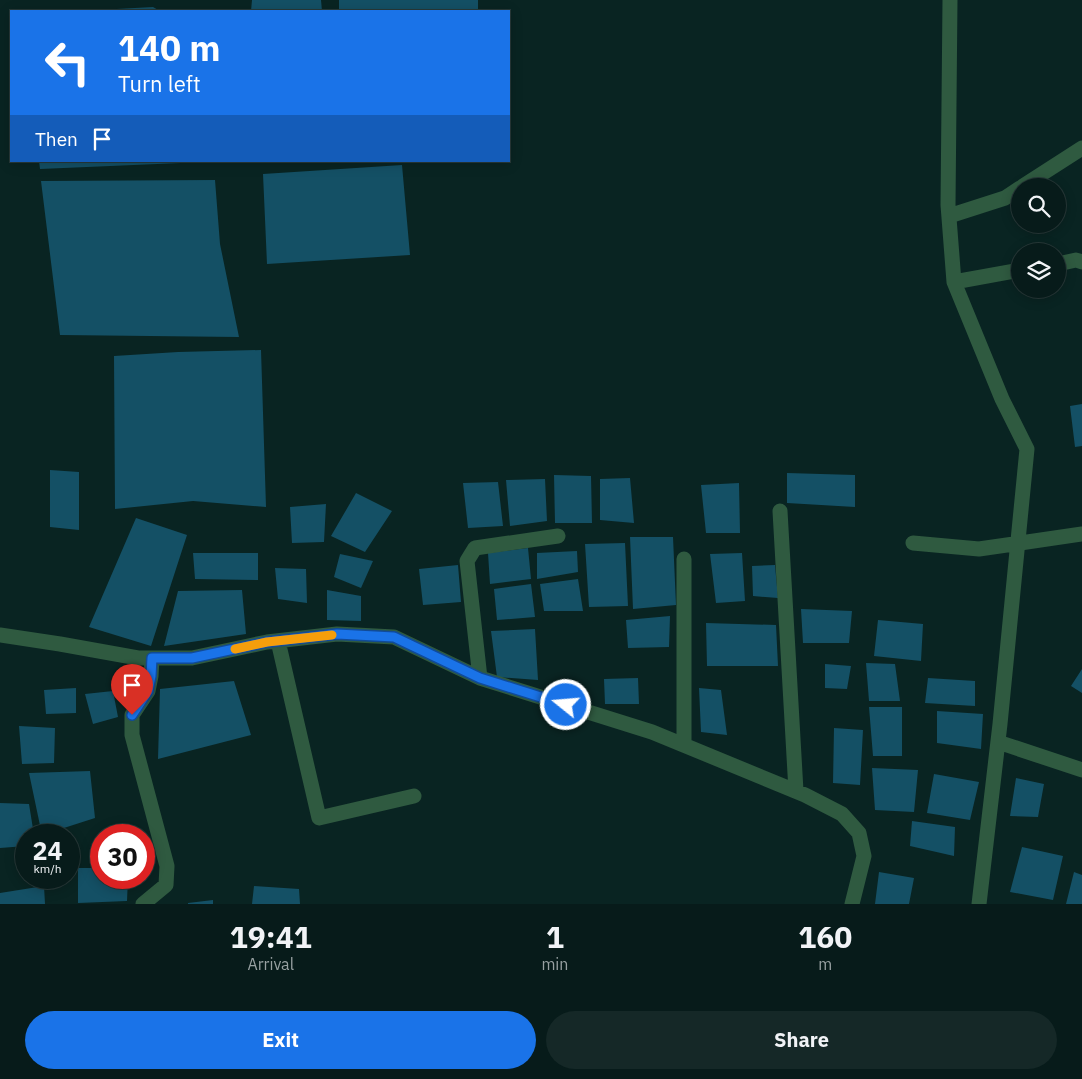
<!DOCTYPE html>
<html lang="en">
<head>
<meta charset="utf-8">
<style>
	:root { --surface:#071b1a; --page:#152827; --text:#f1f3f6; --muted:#98a1a2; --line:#283939; --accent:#1a73e8 }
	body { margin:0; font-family:"IBM Plex Sans",sans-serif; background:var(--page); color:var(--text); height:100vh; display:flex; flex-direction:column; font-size:19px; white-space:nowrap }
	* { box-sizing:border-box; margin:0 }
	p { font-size:16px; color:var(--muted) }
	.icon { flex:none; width:28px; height:28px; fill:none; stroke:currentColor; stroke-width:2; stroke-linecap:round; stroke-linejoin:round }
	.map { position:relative; height:904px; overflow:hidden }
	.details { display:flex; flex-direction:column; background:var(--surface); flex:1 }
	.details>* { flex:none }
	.top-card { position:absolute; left:10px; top:10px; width:500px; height:152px; border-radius:0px; box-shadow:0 2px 12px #0003,0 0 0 1px var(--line); background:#1a73e8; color:#fff; overflow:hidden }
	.tools { position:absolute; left:1011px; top:178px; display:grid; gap:10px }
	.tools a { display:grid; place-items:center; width:55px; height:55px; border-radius:50%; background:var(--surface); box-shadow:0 2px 12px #0003,0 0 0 1px var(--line); font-size:25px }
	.speed { position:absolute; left:15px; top:824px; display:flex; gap:10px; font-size:25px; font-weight:700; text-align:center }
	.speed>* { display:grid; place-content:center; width:65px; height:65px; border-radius:50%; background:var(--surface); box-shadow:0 2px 12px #0003,0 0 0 1px var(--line); line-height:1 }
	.speed small { font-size:12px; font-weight:400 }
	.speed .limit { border:8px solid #d22; background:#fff; color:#111 }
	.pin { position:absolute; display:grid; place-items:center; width:42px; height:42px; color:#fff; margin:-51px -21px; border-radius:50% 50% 50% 0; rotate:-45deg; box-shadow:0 0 5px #0007 }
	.pin .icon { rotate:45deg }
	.me { position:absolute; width:55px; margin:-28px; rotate:287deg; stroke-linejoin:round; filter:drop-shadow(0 0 4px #0008) }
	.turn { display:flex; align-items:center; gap:18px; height:105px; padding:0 25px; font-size:22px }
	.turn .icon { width:65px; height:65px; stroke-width:2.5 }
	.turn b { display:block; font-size:35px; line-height:42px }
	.then { display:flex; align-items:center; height:48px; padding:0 25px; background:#0003; gap:10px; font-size:19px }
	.eta { display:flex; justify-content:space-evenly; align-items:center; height:85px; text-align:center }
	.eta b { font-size:30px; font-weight:800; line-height:35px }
	.button { display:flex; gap:10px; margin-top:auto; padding:10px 25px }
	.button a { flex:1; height:58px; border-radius:30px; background:var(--accent); color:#fff; font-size:20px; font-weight:800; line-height:58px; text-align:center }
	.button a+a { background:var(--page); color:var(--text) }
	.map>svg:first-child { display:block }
	.building { fill:#145065 }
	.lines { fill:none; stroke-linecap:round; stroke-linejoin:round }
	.minor { stroke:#2f5a40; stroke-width:15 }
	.route-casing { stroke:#114b97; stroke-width:12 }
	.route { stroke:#1a73e8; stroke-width:9 }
	.slow { stroke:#f59e0b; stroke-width:9 }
</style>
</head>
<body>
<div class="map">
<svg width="1082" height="904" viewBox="0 0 1082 904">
	<rect width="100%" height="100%" fill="#092422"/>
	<path class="building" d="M252 0H321L322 11H251Z
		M339 0H478V11H339Z
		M153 7 160 11H98V10Z
		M39 161H181V163L40 169Z
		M402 165 410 255 267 264 263 174Z
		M215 180 220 244 239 337 60 335 41 181Z
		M261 350 266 507 193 501 115 509 114 356 178 352Z
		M1082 404V446L1075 447 1070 406Z
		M50 470 79 472V530L50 527Z
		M787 473 855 475V507L787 503Z
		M554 475 591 476 592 523H555Z
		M630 478 634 523 600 520V479Z
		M545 479 547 521 510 526 506 480Z
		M498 482 503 526 468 528 463 483Z
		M739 483 740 533H706L701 485Z
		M356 493 392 511 365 552 331 536Z
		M326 504 324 542 292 543 290 507Z
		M136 518 187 535 151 646 89 627Z
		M630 537H673L676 605 633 609Z
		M625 543 628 606 589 607 585 544Z
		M528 548 531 579 490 584 488 553Z
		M577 551 578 572 537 579V553Z
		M193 553H258V580L195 579Z
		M742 553 745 601 716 603 710 554Z
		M340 554 373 561 361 588 334 577Z
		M458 565 461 602 423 605 419 569Z
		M775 565 778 598 753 596 752 566Z
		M275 568 306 569 307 603 278 599Z
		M578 579 583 611H544L540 584Z
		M531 584 535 617 497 620 494 589Z
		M242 590 246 634 164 646 178 591Z
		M327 590 361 596V621L327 620Z
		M801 609 852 611 849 643H803Z
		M670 616 669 647 628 648 626 620Z
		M878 620 923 624 921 661 874 656Z
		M706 623 776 625 778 666H707Z
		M535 629 538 680 497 677 491 631Z
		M866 663 895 664 900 701H869Z
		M825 664 851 666 847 689 825 688Z
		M1082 669V693L1071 686Z
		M638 678 639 704H605L604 679Z
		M928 678 975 681V706L925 703Z
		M234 681 251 735 158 759 160 689Z
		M76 688V713L46 714 44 690Z
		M699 688 721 690 727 735 701 732Z
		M113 691 118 717 93 724 85 694Z
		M869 707H902V756H873Z
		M937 711 983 714 981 749 937 743Z
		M19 726 55 728 54 763 22 764Z
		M834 728 863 730 860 785 833 783Z
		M872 768 918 770 914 812 875 810Z
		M90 771 95 818 42 835 29 773Z
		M934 774 979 782 970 820 927 813Z
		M1016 778 1044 784 1038 817 1010 816Z
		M0 803 29 804 34 835H26V846L0 848Z
		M912 821 955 827 954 856 910 846Z
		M1022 847 1063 856 1053 900 1010 892Z
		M78 868H101V878H128L127 901 78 903Z
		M879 872 914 878 909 904H875Z
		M1074 872 1082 875V904H1066Z
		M44 886 45 904H0V893Z
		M254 886 299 889 300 904H252Z
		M213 900V904H188V903Z"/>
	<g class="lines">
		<path class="minor" d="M950 0 948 205 954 282 1002 399 1027 449 1000 724 979 904
			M1023 186 1082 148
			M949 216 1005 198 1020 188
			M1058 264 1076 260 1082 262
			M954 282 1020 270
			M780 511 796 791
			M913 543 979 549 1082 534
			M684 559V745
			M0 635 60 644 138 658H192L267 642 337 634 394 637 480 678 652 732 805 795 842 814 859 833 864 856 852 904
			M278 641 319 818 414 796
			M480 678 467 561 475 548 558 536
			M998 742 1082 770
			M143 904 166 885 167 866 132 735V715L148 691 151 676 152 658"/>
	</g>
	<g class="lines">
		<defs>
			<path id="route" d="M132 715 148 691 151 676 152 658H192L267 642 337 634 394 637 480 678 566 705"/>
		</defs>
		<use href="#route" class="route-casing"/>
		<use href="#route" class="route"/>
		<path class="slow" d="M235 649 267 642 332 635"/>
	</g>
</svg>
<div class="tools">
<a><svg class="icon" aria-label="search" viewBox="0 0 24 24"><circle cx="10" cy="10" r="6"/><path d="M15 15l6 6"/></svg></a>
<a><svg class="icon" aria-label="layers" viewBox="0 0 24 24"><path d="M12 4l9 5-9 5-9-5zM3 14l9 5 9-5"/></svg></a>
</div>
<div class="speed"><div>24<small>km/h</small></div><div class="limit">30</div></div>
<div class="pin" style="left:132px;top:715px;background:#d93025"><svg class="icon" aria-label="arrive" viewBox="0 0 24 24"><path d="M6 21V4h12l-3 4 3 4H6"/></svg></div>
<svg class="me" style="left:566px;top:705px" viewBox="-20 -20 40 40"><circle r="17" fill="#1a73e8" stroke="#fff" stroke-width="3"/><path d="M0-11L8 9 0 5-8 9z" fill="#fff"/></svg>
<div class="top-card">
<div class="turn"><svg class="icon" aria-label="left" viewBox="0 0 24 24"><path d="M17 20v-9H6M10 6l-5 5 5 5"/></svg><div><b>140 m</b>Turn left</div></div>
<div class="then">Then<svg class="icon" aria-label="arrive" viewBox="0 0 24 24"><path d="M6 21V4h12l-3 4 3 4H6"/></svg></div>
</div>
</div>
<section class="details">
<div class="eta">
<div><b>19:41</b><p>Arrival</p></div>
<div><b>1</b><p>min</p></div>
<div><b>160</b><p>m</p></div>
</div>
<div class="button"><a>Exit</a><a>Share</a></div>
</section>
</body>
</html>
